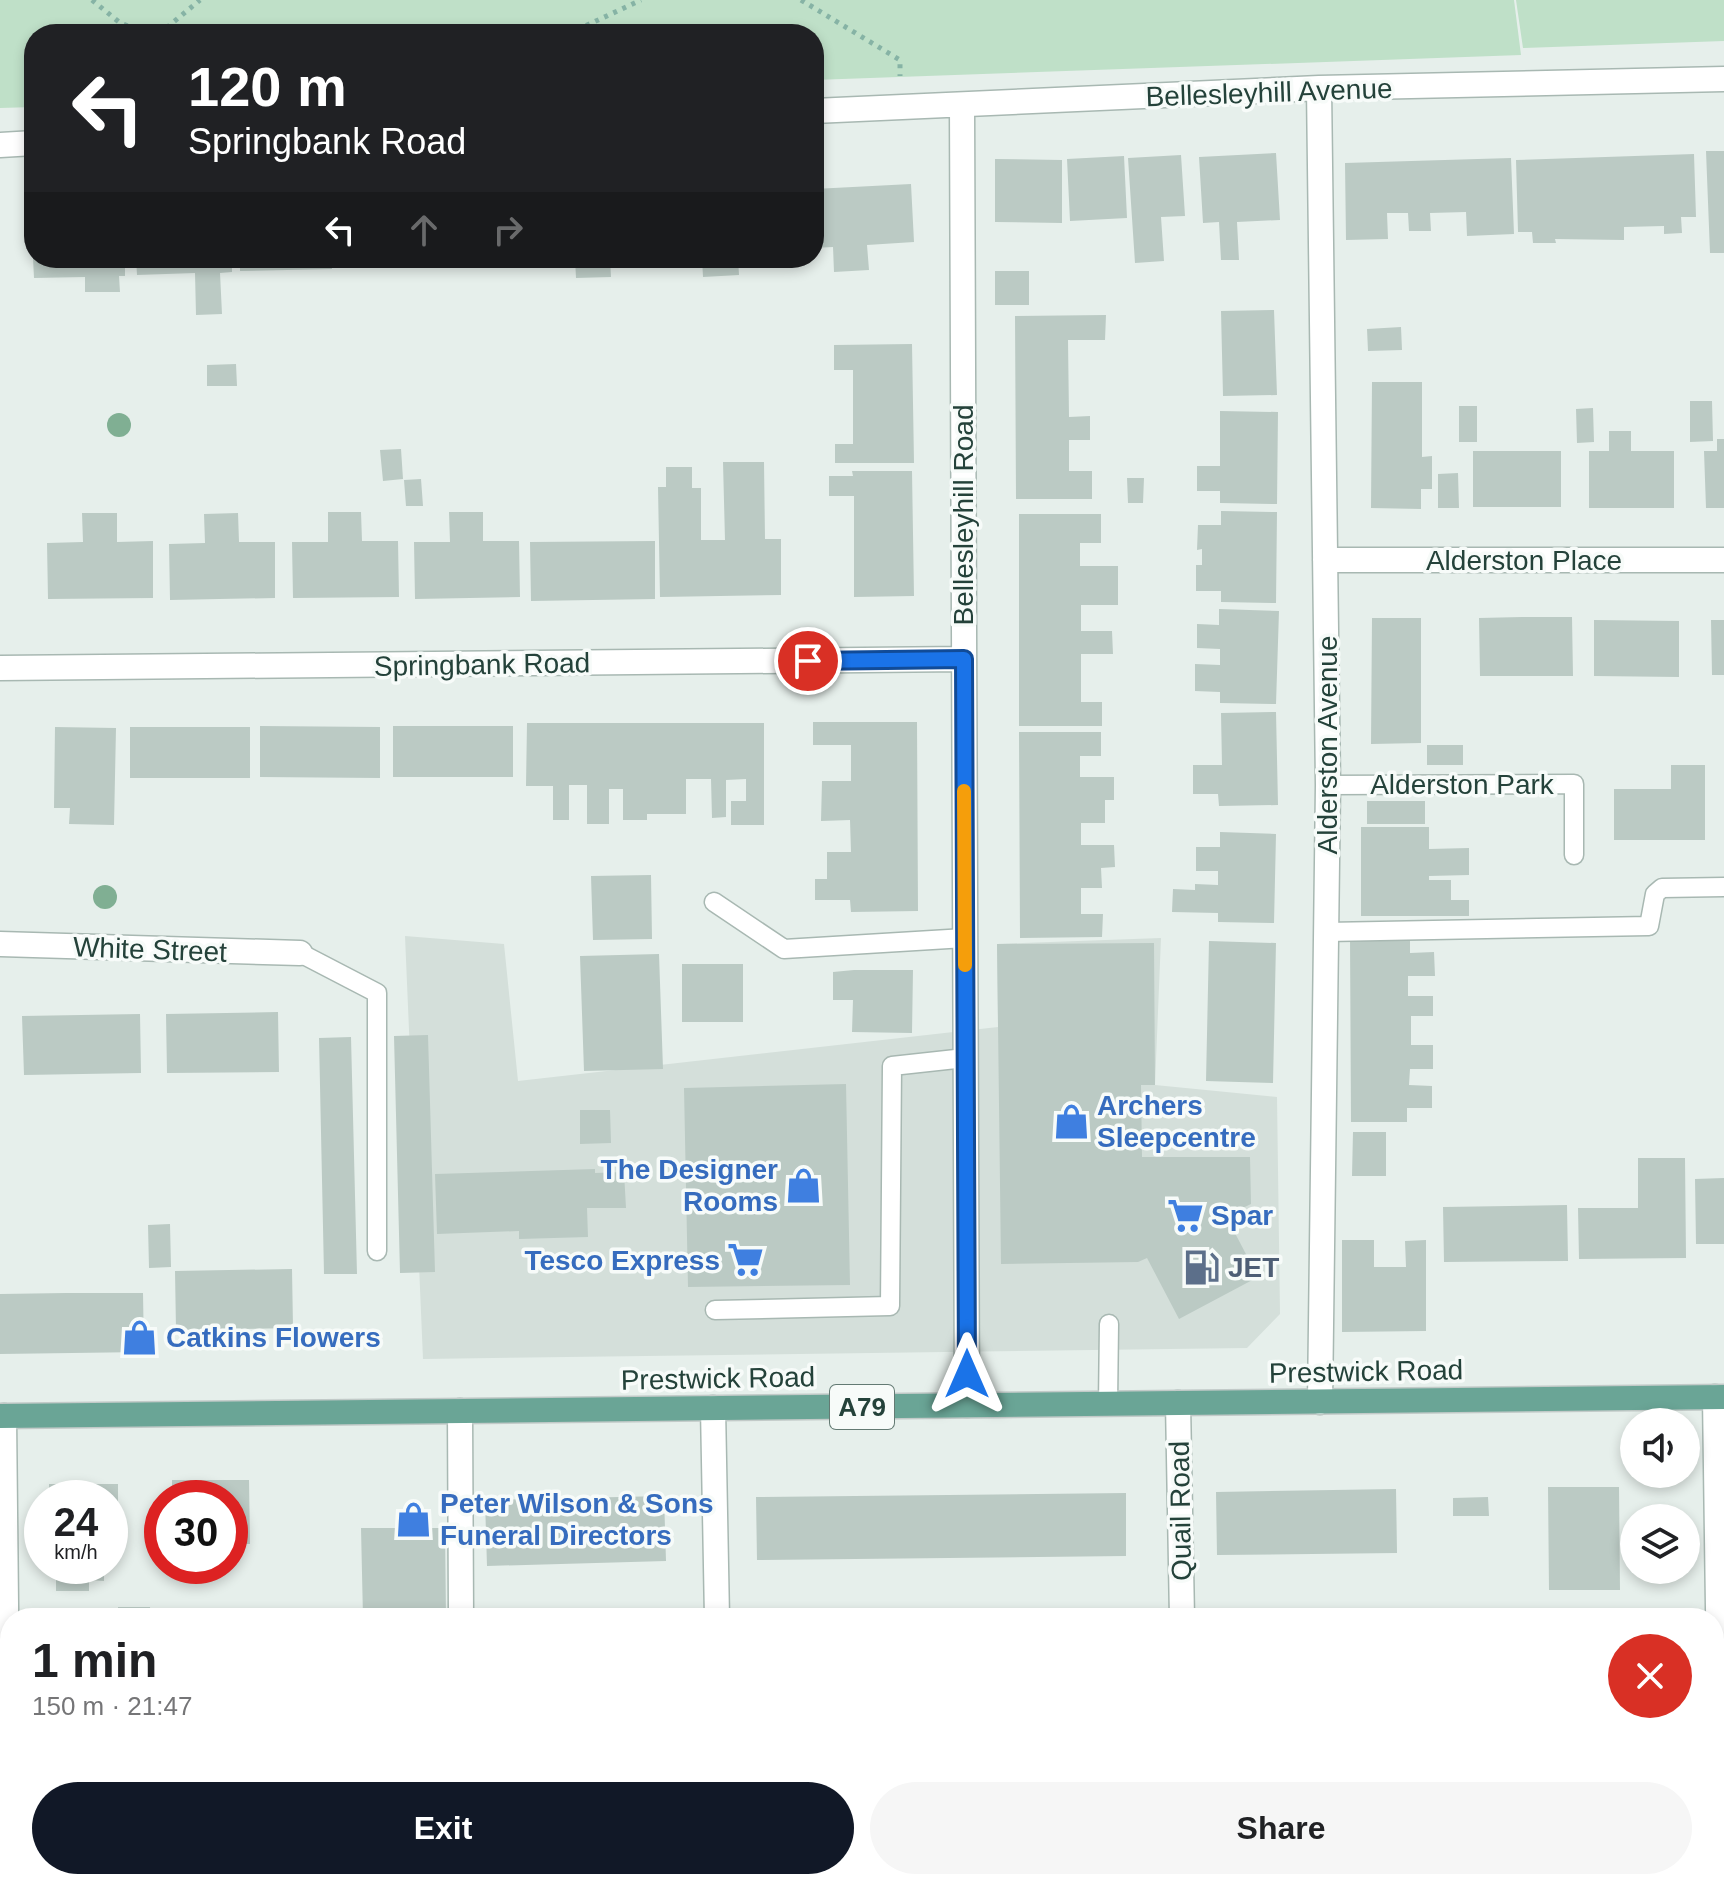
<!DOCTYPE html>
<html lang="en">
<head>
<meta charset="utf-8">
<style>
	:root { --surface:#fff; --page:#f6f6f6; --text:#202124; --muted:#757577; --accent:#111827 }
	body { margin:0; font-family:Arial,sans-serif; background:var(--page); color:var(--text); height:100vh; display:flex; flex-direction:column; font-size:30px; white-space:nowrap }
	* { box-sizing:border-box; margin:0 }
	p { font-size:26px; color:var(--muted) }
	.icon { flex:none; width:44px; height:44px; fill:none; stroke:currentColor; stroke-width:2; stroke-linecap:round; stroke-linejoin:round }
	.map { position:relative; flex:1; overflow:hidden }
	.details { position:absolute; left:0px; top:1608px; width:1724px; height:282px; display:flex; flex-direction:column; background:var(--surface); border-radius:32px 32px 0 0; box-shadow:0 4px 12px #0003 }
	.details>* { flex:none }
	.top-card { position:absolute; left:24px; top:24px; width:800px; height:244px; border-radius:32px; box-shadow:0 4px 12px #0003; background:#202124; color:#fff; overflow:hidden }
	.buttons { position:absolute; left:1620px; top:1408px; display:grid; gap:16px }
	.buttons a { display:grid; place-items:center; width:80px; height:80px; border-radius:50%; background:var(--surface); box-shadow:0 4px 12px #0003; font-size:40px }
	.speed { position:absolute; left:24px; top:1480px; display:flex; gap:16px; font-size:40px; font-weight:700; text-align:center }
	.speed>* { display:grid; place-content:center; width:104px; height:104px; border-radius:50%; background:var(--surface); box-shadow:0 4px 12px #0003; line-height:1 }
	.speed small { font-size:20px; font-weight:400 }
	.speed .limit { border:12px solid #d22; background:#fff; color:#111 }
	.pin { position:absolute; display:grid; place-items:center; width:68px; height:68px; color:#fff; margin:-34px; border:4px solid #fff; border-radius:50%; box-shadow:0 2px 8px #0007 }
	.me { position:absolute; width:88px; margin:-44px; rotate:0deg; stroke-linejoin:round; filter:drop-shadow(0 0 6px #0008) }
	.turn { display:flex; align-items:center; gap:28px; height:168px; padding:0 32px; font-size:36px }
	.turn .icon { width:104px; height:104px; stroke-width:2.5 }
	.turn b { display:block; font-size:56px; line-height:68px }
	.lanes { display:flex; align-items:center; height:76px; padding:0 32px; background:#0003; justify-content:center; gap:40px; direction:ltr }
	.lanes .off { opacity:.35 }
	.round { display:grid; place-items:center; flex:none; width:84px; height:84px; border-radius:42px; background:var(--page) }
	.head { display:flex; align-items:center; justify-content:space-between; height:136px; padding:0 32px }
	h1 { font-size:48px; font-weight:700; line-height:60px }
	.action { display:flex; gap:16px; margin-top:auto; padding:16px 32px }
	.action a { flex:1; height:92px; border-radius:48px; background:var(--accent); color:#fff; font-size:32px; font-weight:700; line-height:92px; text-align:center }
	.action a+a { background:var(--page); color:var(--text) }
	.map>svg:first-child { display:block }
	.built { fill:#d4dfda }
	.green { fill:#bfe0c8 }
	.building { fill:#bbcac4 }
	.lines { fill:none; stroke-linecap:round; stroke-linejoin:round }
	.service-casing { stroke:#a8b8b2; stroke-width:21 }
	.minor-casing { stroke:#a8b8b2; stroke-width:27 }
	.primary-casing { stroke:#c2cac8; stroke-width:27 }
	.path { stroke:#86b3a5; stroke-width:5; stroke-dasharray:4 6; stroke-linecap:butt }
	.service { stroke:#fff; stroke-width:18 }
	.minor { stroke:#fff; stroke-width:24 }
	.primary { stroke:#6aa596; stroke-width:24 }
	.tree { fill:#80af93 }
	.route-casing { stroke:#114b97; stroke-width:20 }
	.route { stroke:#1a73e8; stroke-width:14 }
	.slow { stroke:#f59e0b; stroke-width:14 }
	.labels { text-anchor:middle; stroke-width:7; stroke-linejoin:round; paint-order:stroke }
	.shield { fill:#f7fbf9; stroke:#637a73; stroke-width:2 }
	.shield-label { font-size:26px; font-weight:bold; fill:#24423a }
	.street-label { font-size:28px; fill:#24423a; stroke:#f7fbf9 }
	.shop-label { font-size:28px; font-weight:bold; fill:#366cbe; stroke:#f7fbf9; text-anchor:start }
	.service-label { font-size:28px; font-weight:bold; fill:#4e5e75; stroke:#f7fbf9; text-anchor:start }
</style>
</head>
<body>
<div class="map">
<svg width="1724" height="1889" viewBox="0 0 1724 1889">
	<rect width="100%" height="100%" fill="#e6efeb"/>
	<path class="built" d="M405 936 504 944 518 1081 998 1027 997 944 1161 938 1155 1085 1277 1097 1280 1314 1247 1348 423 1359Z"/>
	<path class="green" d="M0 0H1514L1521 55 814 80V34H34V107L0 108Z
		M1516 0H1724V41L1523 48Z"/>
	<path class="building" d="M1706 151H1724V253H1710Z
		M1276 153 1280 220 1237 222 1239 260H1221L1219 222 1203 223 1199 157Z
		M1694 154 1696 217H1681L1682 233 1664 234V226L1624 227V240L1555 239 1556 243H1533L1532 232H1518L1516 160Z
		M1181 155 1185 216 1161 217 1164 261 1135 263 1128 158Z
		M1124 156 1127 218 1070 221 1067 159Z
		M1511 158 1514 234 1467 236 1466 212 1430 213 1431 231H1409L1408 213H1387L1388 239 1346 240 1345 163Z
		M995 159 1062 160V223L995 222Z
		M911 184 914 242 867 245 869 270 834 272 833 247 814 248V189Z
		M33 258H125V276H119L120 292H85V277L34 278Z
		M136 258H232V272L220 273 222 314 196 315 195 273 137 275Z
		M240 258H331L332 269 240 271Z
		M343 258H425V263L343 262Z
		M435 258H521V265H435Z
		M575 258H610L611 277 576 278Z
		M702 258H738L739 275 703 277Z
		M995 271H1029V305H995Z
		M1274 310 1277 395 1223 396 1221 311Z
		M1106 315 1105 340H1068L1069 417 1090 416V440H1069V471H1092V499H1016L1015 316Z
		M1401 327 1402 350 1368 351 1367 329Z
		M912 344 914 463H835V444H853V370H834V345Z
		M236 364 237 386H207V365Z
		M1372 382H1422V457L1432 456V489H1421V509L1371 508Z
		M1690 401H1712L1713 441 1690 442Z
		M1459 406H1477V442H1459Z
		M1593 408 1594 442 1577 443 1576 409Z
		M1220 411 1278 412 1277 504 1220 503V491H1197V466H1220Z
		M1609 431H1631V451H1674V508H1589V451H1609Z
		M1717 439H1724V508H1706L1704 451H1717Z
		M401 449 403 479 383 481 380 450Z
		M1473 451H1561V507H1473Z
		M723 462H764L765 539H781V595L660 597 658 487H666V467H692V488H701V540H725Z
		M852 471H912L914 596 854 597V496H829V476H853Z
		M1458 473 1459 508H1438V474Z
		M1127 478H1144L1143 503H1128Z
		M421 479 423 506H406L404 480Z
		M1221 511 1277 512 1276 603 1221 602V591H1196V565H1202V549L1197 550 1198 525H1221Z
		M328 512H361L362 541H398L399 597 293 598 292 542H328Z
		M449 512H483V541H519L520 597 415 599 414 542H450Z
		M82 513H117V542L153 541V598L48 599 47 543 83 542Z
		M238 513 239 542H275V598L170 600 169 544 205 543 204 514Z
		M1019 514H1101V543H1080V566H1118V605H1081V631H1112L1113 654H1081V702H1102V726H1019Z
		M655 541V599L531 601 530 542Z
		M1219 609 1279 611 1276 704 1220 703V692L1195 691V664L1220 665V649L1197 648V624L1219 625Z
		M1522 617H1572L1573 676H1480L1479 618Z
		M1372 618H1421V743L1371 744Z
		M1594 620 1679 621V677L1594 676Z
		M1711 620H1724V675H1712Z
		M1276 712 1278 805 1219 806 1218 794H1193V765H1222L1221 713Z
		M813 722H917L918 911 851 912 850 900H815V879H827V852H851L850 820 821 821 822 781H851V745H813Z
		M527 723H764V825H731V801H746V779L726 780V817L712 818 711 779H686V814H647V820H623V789H609V824H587V785H569V820H553V786H526Z
		M260 726 380 727V778L260 777Z
		M393 726H513V777H393Z
		M55 727 116 728 114 825 69 824 70 808H54Z
		M130 727H250V778H130Z
		M1019 732H1101V756H1080V777H1114V800H1105V823H1081V845H1114L1115 867 1101 868 1102 888H1081V914H1103L1102 937 1020 938Z
		M1427 745H1463V765H1427Z
		M1671 765H1705V840H1614V789H1671Z
		M1367 801H1425V824H1367Z
		M1361 827H1429V849L1469 848V875L1429 876V880H1451V900H1469V916H1361Z
		M1220 832 1276 834 1274 923 1218 922V913L1172 912 1173 889 1195 890V884L1218 885V871H1196V847H1220Z
		M651 875 652 939 593 940 591 876Z
		M1350 937H1410V953L1434 952 1435 976H1408V996H1433V1016H1411V1045H1433V1069H1410L1409 1085 1432 1086V1108H1407V1122H1351Z
		M1209 941 1276 943 1273 1083 1206 1081Z
		M1154 943 1155 1085H1141L1142 1157H1250L1251 1204 1226 1216 1258 1277 1179 1319 1147 1258 1138 1262 1001 1264 997 944Z
		M659 954 663 1069 584 1071 580 956Z
		M682 964H743V1022H682Z
		M854 970H913L912 1033 852 1032 853 1000H833V972Z
		M278 1012 279 1072 167 1073 166 1014Z
		M140 1014 141 1073 24 1075 22 1016Z
		M428 1035 435 1272 400 1273 394 1036Z
		M351 1037 357 1274H324L319 1038Z
		M846 1084 850 1285 688 1287 684 1088Z
		M580 1110H610L611 1143 580 1144Z
		M1353 1132H1386V1176H1352Z
		M1638 1158H1685L1686 1258 1579 1259 1578 1208H1638Z
		M595 1169V1173L624 1172 626 1208H587L588 1237 519 1239V1231L437 1234 435 1174Z
		M1724 1178V1244H1696L1695 1179Z
		M1567 1205 1568 1261 1444 1262 1443 1207Z
		M170 1224 171 1267 149 1268 148 1225Z
		M1342 1240H1374V1267H1406L1405 1241 1426 1240V1331L1342 1332Z
		M292 1269 293 1328 176 1330 175 1271Z
		M66 1293H143L144 1352 0 1354V1294Z
		M172 1480H249L250 1544H230V1498H172Z
		M49 1484H118V1548L110 1547V1498H49Z
		M1548 1487H1619L1620 1590H1549Z
		M1396 1489 1397 1553 1217 1555 1216 1492Z
		M1126 1493V1556L757 1560 756 1497Z
		M664 1496 666 1561 487 1566 485 1500Z
		M1488 1497 1489 1516H1453V1498Z
		M361 1528H445L446 1618H363Z
		M56 1566H104V1581L89 1580V1591H56Z
		M118 1607H150L151 1618H118Z
		M1626 1610 1627 1618H1555V1611Z
		M315 1880H392V1889H315Z
		M769 1880H833V1889H770Z
		M967 1880H1007V1889H967Z
		M1055 1880H1110V1889H1055Z
		M1249 1880H1309V1889H1249Z
		M1510 1880H1630V1889H1510Z"/>
	<g class="lines">
		<defs>
			<path id="service" d="M1328 785 1574 784V855
				M714 902 784 949 965 938
				M1327 932 1649 926 1655 894 1662 888 1724 887
				M300 953 377 993V1251
				M715 1310 890 1306 892 1066 965 1058
				M1108 1404 1109 1324
				M953 1880 954 1889
				M1423 1880V1889"/>
			<path id="minor" d="M1319 88 1328 785 1320 1402
				M962 105 967 1405
				M814 111 1319 88 1724 79
				M0 145 34 143
				M1325 560H1724
				M0 668 964 659
				M0 944 300 953
				M1715 1397 1722 1889
				M1178 1403 1182 1618
				M713 1408 717 1618
				M460 1411 461 1618
				M4 1416 9 1889
				M463 1880V1889
				M721 1880V1889
				M1187 1880 1188 1889"/>
			<path id="primary" d="M0 1416 1724 1397"/>
		</defs>
		<use href="#service" class="service-casing"/>
		<use href="#minor" class="minor-casing"/>
		<use href="#primary" class="primary-casing"/>
		<path class="path" d="M92 0 119 22 145 34
			M801 0 900 60V76
			M159 34 200 0
			M568 34 641 0"/>
		<use href="#service" class="service"/>
		<use href="#minor" class="minor"/>
		<use href="#primary" class="primary"/>
	</g>
	<g class="tree">
		<circle cx="119" cy="425" r="12"/>
		<circle cx="105" cy="897" r="12"/>
	</g>
	<g class="lines">
		<defs>
			<path id="route" d="M808 661 964 659 967 1374"/>
		</defs>
		<use href="#route" class="route-casing"/>
		<use href="#route" class="route"/>
		<path class="slow" d="M964 791 965 965"/>
	</g>
	<defs>
		<symbol id="shop-bare" viewBox="-9 -9 18 18"><path d="M-5-2.5h2.3a2.7 3.5 0 0 1 5.4 0H5L5.5 6h-11ZM-1.5-2.5h3a1.5 2.3 0 0 0-3 0Z" fill="#3f7fe0" stroke="#f7fbf9" stroke-width="2.5" paint-order="stroke"/></symbol>
		<symbol id="supermarket-bare" viewBox="-9 -9 18 18"><path d="M-6-5.5h2.5l.6 2H6L4.5 2H-2.5L-4.4-4H-6ZM-1.5 3.2a1.3 1.3 0 1 0 .1 0ZM3 3.2a1.3 1.3 0 1 0 .1 0Z" fill="#3f7fe0" stroke="#f7fbf9" stroke-width="2.5" paint-order="stroke"/></symbol>
		<symbol id="fuel-bare" viewBox="-9 -9 18 18"><path d="M-5.5-6h7V0h2V4h1.3V-2.5L3-4.5l.8-.8L6-3V5H2.5V1h-1V6h-7ZM-4.2-4.7v3.2H.2V-4.7Z" fill="#5c6f8a" stroke="#f7fbf9" stroke-width="2.5" paint-order="stroke"/></symbol>
	</defs>
	<g fill-rule="evenodd">
		<use href="#shop-bare" x="1046" y="1096" width="51" height="51"/>
		<use href="#shop-bare" x="778" y="1160" width="51" height="51"/>
		<use href="#supermarket-bare" x="1160" y="1190" width="51" height="51"/>
		<use href="#supermarket-bare" x="720" y="1234" width="51" height="51"/>
		<use href="#fuel-bare" x="1176" y="1242" width="51" height="51"/>
		<use href="#shop-bare" x="114" y="1312" width="51" height="51"/>
		<use href="#shop-bare" x="388" y="1494" width="51" height="51"/>
	</g>
	<g class="labels">
		<rect class="shield" x="830" y="1385" width="64" height="44" rx="6"/>
		<g class="shield-label">
			<text x="862" y="1416">A79</text>
		</g>
		<g class="street-label">
			<text transform="translate(1269 92) rotate(-2)" y="10">Bellesleyhill Avenue</text>
			<text transform="translate(963 515) rotate(-90)" y="10">Bellesleyhill Road</text>
			<text x="1524" y="570">Alderston Place</text>
			<text transform="translate(482 664) rotate(-1)" y="10">Springbank Road</text>
			<text transform="translate(1327 745) rotate(-90)" y="10">Alderston Avenue</text>
			<text x="1462" y="794">Alderston Park</text>
			<text transform="translate(150 949) rotate(2)" y="10">White Street</text>
			<text transform="translate(1366 1371) rotate(-1)" y="10">Prestwick Road</text>
			<text transform="translate(718 1378) rotate(-1)" y="10">Prestwick Road</text>
			<text transform="translate(1180 1511) rotate(-91)" y="10">Quail Road</text>
		</g>
		<g class="shop-label">
			<text x="1097" y="1115">Archers<tspan x="1097" dy="32">Sleepcentre</tspan></text>
			<text x="778" y="1179" text-anchor="end">The Designer<tspan x="778" dy="32">Rooms</tspan></text>
			<text x="1211" y="1225">Spar</text>
			<text x="720" y="1270" text-anchor="end">Tesco Express</text>
			<text x="166" y="1347">Catkins Flowers</text>
			<text x="440" y="1513">Peter Wilson &amp; Sons<tspan x="440" dy="32">Funeral Directors</tspan></text>
		</g>
		<g class="service-label">
			<text x="1228" y="1277">JET</text>
		</g>
	</g>
</svg>
<div class="buttons">
<a><svg class="icon" aria-label="sound" viewBox="0 0 24 24"><path d="M4 9h4l5-4v14l-5-4H4zM17 9q2 3 0 6"/></svg></a>
<a><svg class="icon" aria-label="layers" viewBox="0 0 24 24"><path d="M12 4l9 5-9 5-9-5zM3 14l9 5 9-5"/></svg></a>
</div>
<div class="speed"><div>24<small>km/h</small></div><div class="limit">30</div></div>
<div class="pin" style="left:808px;top:661px;background:#d93025"><svg class="icon" aria-label="arrive" viewBox="0 0 24 24"><path d="M6 21V4h12l-3 4 3 4H6"/></svg></div>
<svg class="me" style="left:967px;top:1374px" viewBox="-20 -20 40 40"><path d="M0-17L14 15 0 8-14 15z" fill="#1a73e8" stroke="#fff" stroke-width="4"/></svg>
<div class="top-card">
<div class="turn"><svg class="icon" aria-label="left" viewBox="0 0 24 24"><path d="M17 20v-9H6M10 6l-5 5 5 5"/></svg><div><b>120 m</b>Springbank Road</div></div>
<div class="lanes"><svg class="icon" aria-label="left" viewBox="0 0 24 24"><path d="M17 20v-9H6M10 6l-5 5 5 5"/></svg><svg class="icon off" aria-label="ahead" viewBox="0 0 24 24"><path d="M12 20V5M6 11l6-6 6 6"/></svg><svg class="icon off" aria-label="right" viewBox="0 0 24 24"><path d="M7 20v-9h11M14 6l5 5-5 5"/></svg></div>
</div>
<section class="details">
<div class="head"><div><h1>1 min</h1><p>150 m · 21:47</p></div><a class="round" style="background:#d93025;color:#fff"><svg class="icon" aria-label="close" viewBox="0 0 24 24"><path d="M6 6l12 12M18 6L6 18"/></svg></a></div>
<div class="action"><a>Exit</a><a>Share</a></div>
</section>
</div>
</body>
</html>
